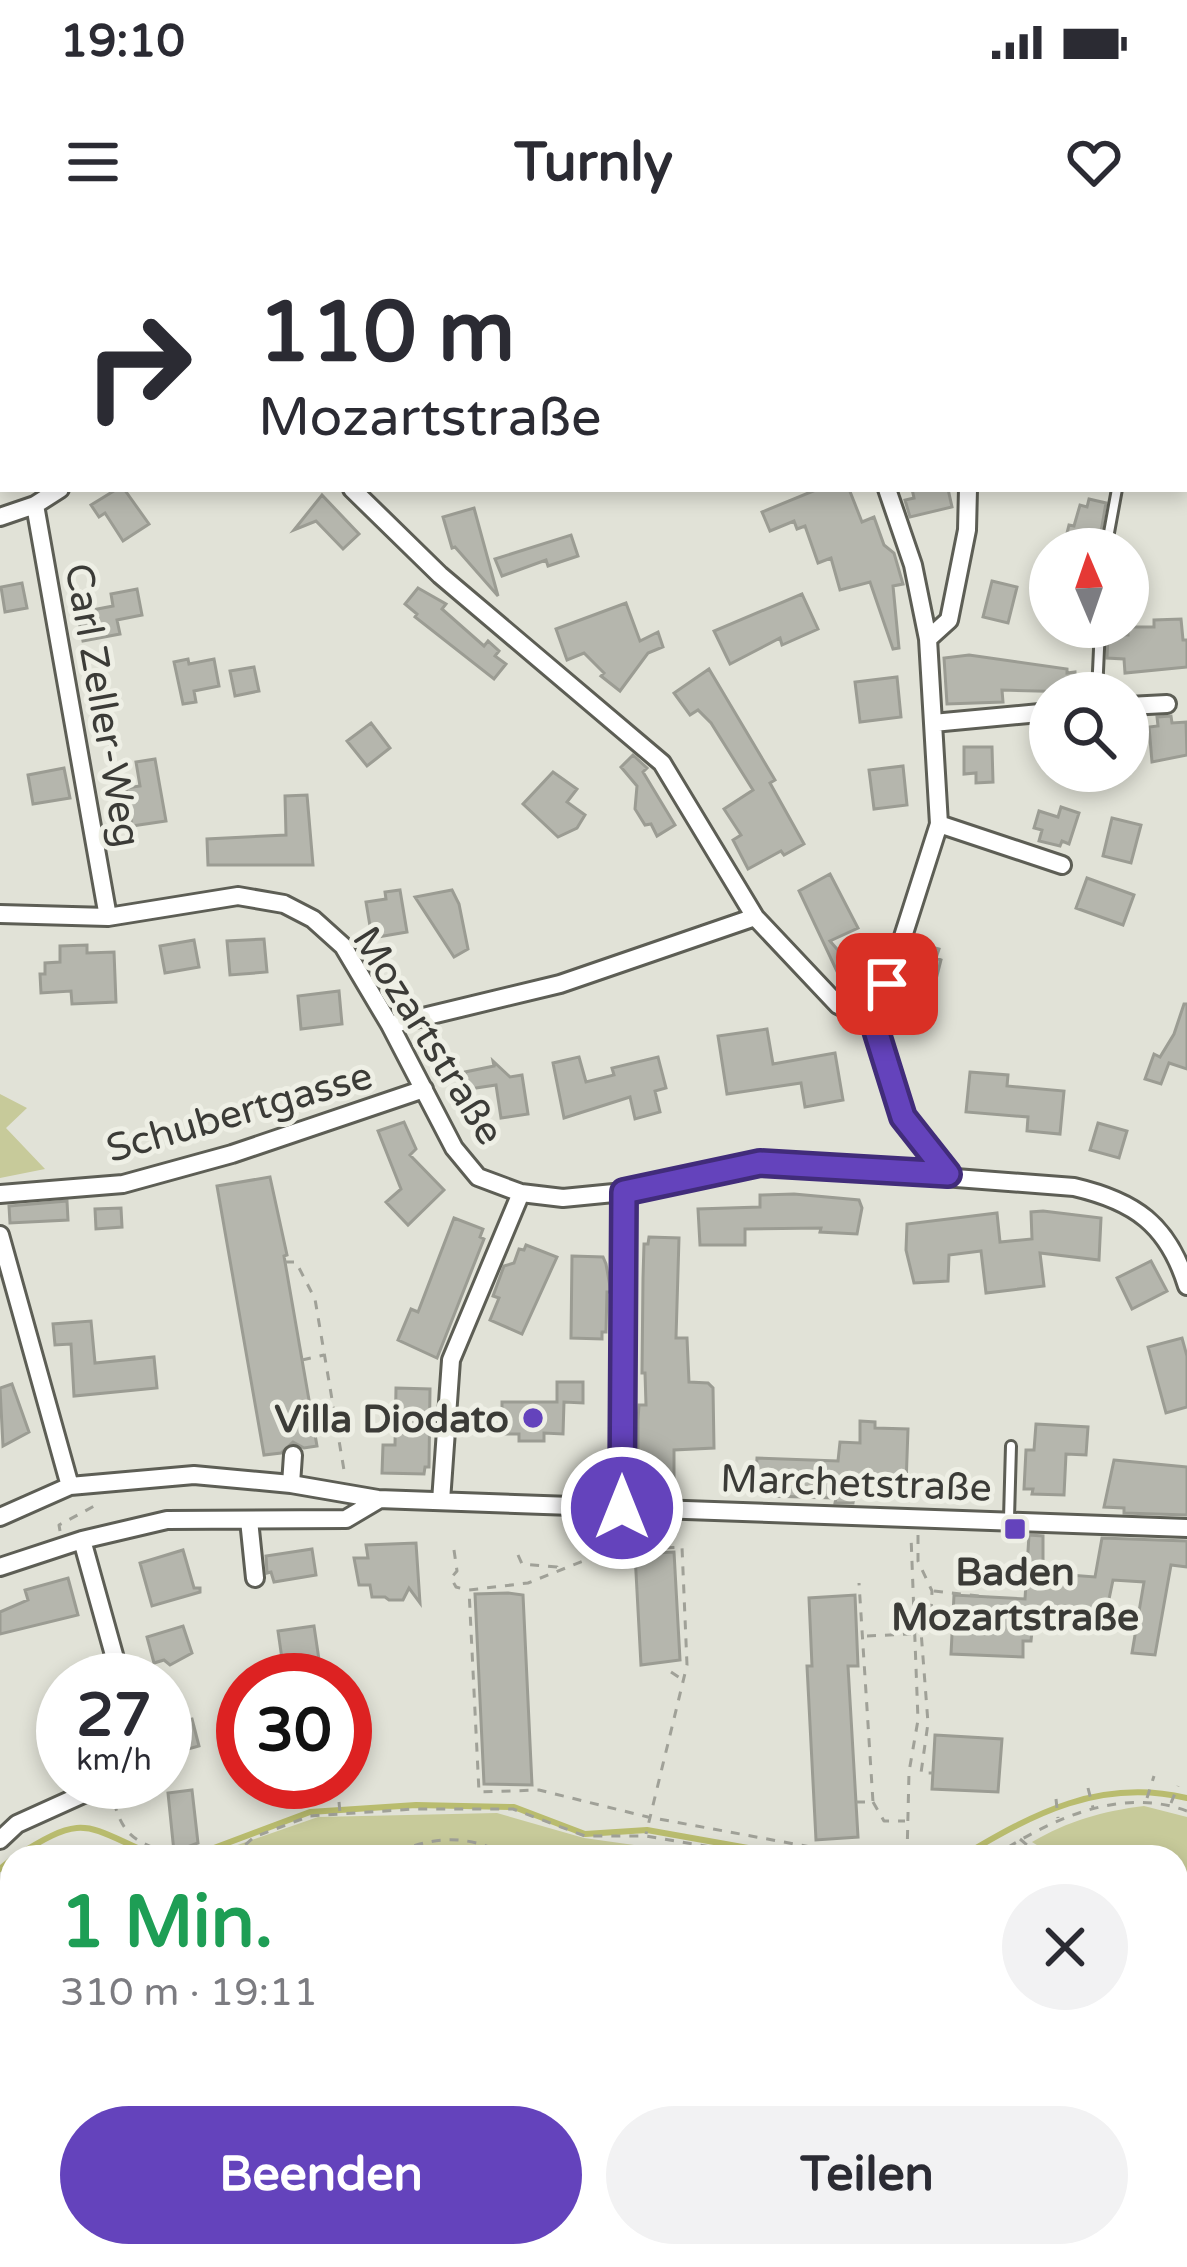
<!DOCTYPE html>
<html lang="de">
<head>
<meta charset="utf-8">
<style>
	:root { --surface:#fff; --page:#f2f2f3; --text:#2b2b33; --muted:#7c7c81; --accent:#6443bc }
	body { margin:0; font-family:"Varela Round",sans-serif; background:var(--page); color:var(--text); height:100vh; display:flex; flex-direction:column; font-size:45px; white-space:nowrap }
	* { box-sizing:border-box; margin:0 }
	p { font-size:39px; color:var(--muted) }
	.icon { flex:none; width:66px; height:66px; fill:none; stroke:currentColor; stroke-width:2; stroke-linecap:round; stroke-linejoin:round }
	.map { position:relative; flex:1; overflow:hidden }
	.side { position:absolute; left:0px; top:1605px; width:1188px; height:423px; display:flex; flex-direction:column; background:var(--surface); border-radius:36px 36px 0 0; box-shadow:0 6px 18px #0003 }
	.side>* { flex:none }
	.hud { position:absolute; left:0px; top:0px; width:1188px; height:252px; box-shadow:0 6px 18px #0003; background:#fff; color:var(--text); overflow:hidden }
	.needle { width:78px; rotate:358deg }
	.controls { position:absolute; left:1029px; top:288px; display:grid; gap:24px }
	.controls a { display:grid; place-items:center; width:120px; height:120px; border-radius:50%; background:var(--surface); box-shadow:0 6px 18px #0003; font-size:60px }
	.speed { position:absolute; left:36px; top:1413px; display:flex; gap:24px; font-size:60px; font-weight:700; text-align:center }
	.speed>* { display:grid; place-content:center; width:156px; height:156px; border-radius:50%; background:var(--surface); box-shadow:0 6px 18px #0003; line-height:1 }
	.speed small { font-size:30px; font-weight:400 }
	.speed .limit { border:18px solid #d22; background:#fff; color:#111 }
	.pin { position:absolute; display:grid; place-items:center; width:102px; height:102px; color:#fff; margin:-51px; border-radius:24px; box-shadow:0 6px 18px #0006 }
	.me { position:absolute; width:132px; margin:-66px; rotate:0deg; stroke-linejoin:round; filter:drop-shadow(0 0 9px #0008) }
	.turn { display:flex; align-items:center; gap:42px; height:252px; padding:0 60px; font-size:54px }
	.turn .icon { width:156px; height:156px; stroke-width:2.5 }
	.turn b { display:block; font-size:84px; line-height:102px }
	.round { display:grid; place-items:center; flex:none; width:126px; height:126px; border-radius:63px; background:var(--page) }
	.headline { display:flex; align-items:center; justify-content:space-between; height:204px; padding:0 60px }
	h1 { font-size:72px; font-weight:700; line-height:90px; color:#1e9e55 }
	.button { display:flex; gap:24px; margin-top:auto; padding:24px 60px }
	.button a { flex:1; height:138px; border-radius:72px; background:var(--accent); color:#fff; font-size:48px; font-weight:700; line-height:138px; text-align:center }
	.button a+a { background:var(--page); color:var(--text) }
	.status { display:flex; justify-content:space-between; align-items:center; height:84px; padding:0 60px; background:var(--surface); direction:ltr }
	.status svg { height:33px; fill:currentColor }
	header { display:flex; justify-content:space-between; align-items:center; height:156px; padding:0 60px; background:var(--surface); font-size:54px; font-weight:700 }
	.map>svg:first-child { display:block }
	.green { fill:#c7ca9a }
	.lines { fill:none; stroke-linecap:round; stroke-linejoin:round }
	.stream { stroke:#b9bc6e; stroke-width:6 }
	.building { fill:#b5b6ad; stroke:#9b9c93; stroke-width:3 }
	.lane-casing { stroke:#5d5e55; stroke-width:14 }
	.street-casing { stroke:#5d5e55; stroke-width:22 }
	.path { stroke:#a0a198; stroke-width:3; stroke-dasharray:9 9; stroke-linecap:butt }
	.lane { stroke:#fff; stroke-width:8 }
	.street { stroke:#fff; stroke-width:16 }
	.route-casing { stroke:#412c7a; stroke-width:30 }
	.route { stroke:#6443bc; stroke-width:21 }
	.poi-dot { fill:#6443bc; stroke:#eeefe5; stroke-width:4.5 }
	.labels { text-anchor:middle; stroke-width:10; stroke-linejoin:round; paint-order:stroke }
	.street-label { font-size:39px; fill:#3b3b37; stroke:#eeefe5 }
	.poi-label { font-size:39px; font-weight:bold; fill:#3b3b37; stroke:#eeefe5; text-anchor:end }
</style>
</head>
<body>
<div class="status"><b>19:10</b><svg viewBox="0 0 49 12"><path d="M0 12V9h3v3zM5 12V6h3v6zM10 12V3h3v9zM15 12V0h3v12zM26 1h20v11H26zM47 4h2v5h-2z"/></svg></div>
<header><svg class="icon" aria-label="menu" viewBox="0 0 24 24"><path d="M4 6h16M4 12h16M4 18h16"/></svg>Turnly<svg class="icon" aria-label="heart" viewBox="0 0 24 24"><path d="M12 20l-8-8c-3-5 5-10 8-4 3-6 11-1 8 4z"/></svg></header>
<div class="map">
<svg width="1187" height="2027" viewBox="0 0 1187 2027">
	<rect width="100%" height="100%" fill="#e1e2d7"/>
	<path class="green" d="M0 854 27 868 6 888 45 929 0 938Z
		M1144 1566 1187 1577V1699L1176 1692V1617H1056L1032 1602C1068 1581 1103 1571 1144 1566Z
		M497 1573 584 1598 720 1617H203L318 1577Z
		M1176 1697 1187 1703V2026L1159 2027 1155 2016H1176Z
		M130 2016H1013L988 2027H138Z"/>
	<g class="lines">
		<path class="stream" d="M15 1617C87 1571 84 1586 158 1617
			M190 1617 310 1572 416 1565 514 1567 585 1594 647 1590 798 1617
			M961 1617C1034 1573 1100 1538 1187 1558
			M0 1629 12 1619"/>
	</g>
	<path class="building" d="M117 249H124L149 284 123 301 105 273 99 277 91 265Z
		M818 249H849L862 282 874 277 884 305 894 313 903 344 893 346 899 408 893 409 870 342 840 350 831 318 818 323 805 286 797 289 794 281 770 291 762 272Z
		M912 249H948L952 267 910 277 905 260 914 258Z
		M322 255 359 294 343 309 316 281 294 290Z
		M1089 259 1106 263 1098 309H1063L1069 285 1074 286 1080 265 1087 267Z
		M474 268 498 356 455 307 452 308 443 277Z
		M571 295 578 316 548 326 546 320 502 336 495 319Z
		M992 341 1017 347 1008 383 983 377Z
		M22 343 27 368 5 372 1 347Z
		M418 348 446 364 442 369 484 406 488 401 499 411 495 416 506 424 494 439 415 377 417 374 405 364Z
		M137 349 142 375 117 380 120 394 83 401 77 373 113 366 111 354Z
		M802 354 818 389 782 405 780 398 730 424 714 391Z
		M626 363 640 401 658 392 663 407 648 413 620 451 601 436 604 433 584 413 567 420 556 389Z
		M1181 379 1183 400H1187V427L1125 433 1124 419 1107 418 1108 394 1128 395V387H1154V380Z
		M969 415 1067 429V433L1075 432 1076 452 1002 450 1003 462 947 464 944 418Z
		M188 419 189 424 214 419 219 446 194 451 196 462 183 464 174 422Z
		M254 427 259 451 235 456 230 431Z
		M709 429 775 540 770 543 804 604 784 615 781 611 748 629 733 600 741 595 724 569 753 550 711 483 698 470 690 475 674 453Z
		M897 437 901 477 860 482 855 442Z
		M1171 476 1172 483 1186 482 1187 515 1152 522 1149 487 1158 486 1157 477Z
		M371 483 390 508 367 526 347 501Z
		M964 507H992L993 542 976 543V533L964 534Z
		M633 515 647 528 643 532 675 585 657 596 651 584 645 585 635 569 637 546 621 527Z
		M155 519 166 581 132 586 126 548 140 546 136 522Z
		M903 526 907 565 874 569 869 530Z
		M64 528 70 558 33 564 28 535Z
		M553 532 577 549 567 562 585 575 577 588 558 597 523 564Z
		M307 555 313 625H208L207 599 286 595 285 556Z
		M1061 567 1079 573 1069 604 1062 601 1060 606 1039 601 1042 590 1034 588 1039 571 1058 577Z
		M1112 578 1141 585 1131 623 1103 616Z
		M830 634 858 688 830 701 855 730 842 742 799 651Z
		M1087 638 1134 655 1123 685 1076 668Z
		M400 650 407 692 372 698 366 662 386 659 385 652Z
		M452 650 459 664 468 709 454 717 415 657Z
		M264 699 267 732 230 735 227 701Z
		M194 700 199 727 165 733 160 706Z
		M916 703 939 709 936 718 941 720 932 755 905 748Z
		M87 705V713L114 712 116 762 72 764 71 751 41 753 40 734H45V723L60 722V706Z
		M339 751 342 784 301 789 298 756Z
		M1184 764H1187V829L1169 823 1161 844 1145 839 1154 814 1160 817 1174 794Z
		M767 789 773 824 835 813 843 860 805 867 801 843 727 854 718 796Z
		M579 817 586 842 614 835 612 828 658 817 666 848 655 851 660 872 635 879 630 857 564 878 553 823Z
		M493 821 510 837 522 835 528 874 501 878 496 845 469 849 465 832 494 826Z
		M970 832 1008 835 1007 846 1064 851 1060 894 1027 891 1028 877 966 872Z
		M404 882 416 909 410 915 444 950 408 985 386 962 401 949 378 891Z
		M1098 883 1127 891 1119 918 1090 910Z
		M270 937 287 1015 284 1016 317 1206 304 1208 293 1202 281 1213 264 1215 217 946Z
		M794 954 859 960 862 968 857 994 820 992 821 988 745 989V1005H700L698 969 760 967V955Z
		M67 961 68 980 10 983 9 966Z
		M121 968 122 987 96 989 95 969Z
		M1043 971 1101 978 1099 1020 1040 1013 1044 1046 986 1053 981 1011 949 1015 948 1041 914 1043 906 1010 907 984 997 973 1000 1002 1032 999 1031 972Z
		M454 978 483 989 480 997 484 999 437 1118 398 1100 411 1069 418 1072Z
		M649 997 679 998 676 1098H687L689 1142 708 1143 713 1148 714 1208 674 1210V1241H642V1233L638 1232V1180L639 1165H646L645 1133H642L643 1038 644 1004H648Z
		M526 1005 557 1017 522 1094 490 1080 499 1058 493 1056 504 1026 514 1023 519 1009 524 1010Z
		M572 1016 603 1017 606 1024 611 1052H607L606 1092H602V1099L571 1098Z
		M1151 1021 1167 1051 1132 1069 1117 1038Z
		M91 1081 95 1123 154 1117 157 1148 74 1156 71 1104 55 1105 53 1084Z
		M1182 1098 1187 1116V1167L1166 1173 1148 1107Z
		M557 1142H583V1163L564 1162 563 1194 544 1193V1201H519V1194H502V1162H557Z
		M12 1144 29 1192 3 1206 0 1148Z
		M396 1148 430 1149 429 1227H425L424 1234 382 1233 383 1205H395Z
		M860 1181 875 1182V1188L908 1189 906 1245 855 1244 853 1263H835L836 1258 770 1256V1252H755L757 1218 838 1221 840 1202 860 1203Z
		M1036 1184 1088 1187 1086 1215 1066 1214 1064 1255 1032 1254 1033 1249H1024L1026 1210H1034Z
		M1114 1220 1187 1227V1275L1124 1273V1268L1104 1267Z
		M1029 1295 1043 1296V1333L1095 1337 1102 1298 1187 1301V1327L1171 1325 1155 1415 1132 1413 1144 1342 1113 1340 1108 1364H1099L1098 1372 1039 1368V1391H1032L1031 1401H1023V1417L951 1414 954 1355 1025 1359Z
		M416 1303 420 1363 409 1348 403 1360H389L385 1357H372L370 1345H359L354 1318H368L366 1305Z
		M312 1309 316 1335 274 1342 271 1332 267 1333 266 1316Z
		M183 1310 194 1348H200V1352L152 1366 140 1323Z
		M674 1312 680 1420 641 1425 635 1314Z
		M68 1338 78 1375 0 1394V1372L28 1360 25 1350Z
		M508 1353 523 1355 532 1545 484 1544 475 1354Z
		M855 1355 858 1426H848L858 1597 816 1600 807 1426H812L809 1358Z
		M183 1386 192 1413 170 1425 164 1420 154 1423 147 1397Z
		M314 1386 322 1440H285L278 1391Z
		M192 1479 199 1506 174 1513 167 1485Z
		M935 1495 1002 1499 998 1552 932 1549Z
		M192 1550 198 1603 174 1612 168 1553Z"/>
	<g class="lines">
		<defs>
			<path id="lane" d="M1106 309 1117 249
				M1097 453 1100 387
				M1009 1278 1011 1206
				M0 1687 12 1694
				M0 1726 12 1732
				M1176 1804 1187 1820
				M0 1926 12 1933"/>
			<path id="street" d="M40 0 43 3
				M719 0 721 3
				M949 0V3
				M421 3 445 0
				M352 249 440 335 662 523 755 677 838 765 875 784
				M887 249 913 325 928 399 939 584 875 784 903 877 948 934
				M35 265 108 677
				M0 277 35 265 60 249
				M928 399 949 380 967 290 968 249
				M1128 466 1167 464
				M933 483 1050 472
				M939 584 1062 625
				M0 674 108 677 238 656 284 664 313 679 343 706 390 785 454 908 478 937 521 953 563 958 624 952 760 923 1074 947C1134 961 1168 984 1187 1046
				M390 785 560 744 755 677
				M0 954 123 944 232 914 424 849
				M0 995 70 1246
				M291 1244 293 1215
				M441 1261 451 1120 521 953
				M622 1267 624 952
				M0 1277 70 1246 194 1235 291 1244 378 1259 1187 1288
				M249 1280 255 1338
				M82 1300 121 1440
				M0 1327 82 1300 167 1280 346 1279 378 1260
				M0 1600 17 1584 110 1542
				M112 2016 120 2027"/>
		</defs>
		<use href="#lane" class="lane-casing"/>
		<use href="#street" class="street-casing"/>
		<path class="path" d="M285 1022H296L315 1059 345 1236
			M302 1120 324 1115
			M676 1285V1293L656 1292 528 1343 469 1350 479 1552 539 1550 648 1577 865 1617
			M60 1291 59 1285 98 1264
			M918 1295V1321L932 1351 931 1372 921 1391 928 1483 921 1533H933
			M631 1303 642 1309 682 1307 687 1425 646 1594
			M454 1310 457 1331 451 1338 456 1347 467 1350
			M518 1315 522 1324 557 1327V1333
			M934 1351 988 1357
			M867 1396 911 1394
			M671 1432 683 1440
			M1088 1548 1093 1568
			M1147 1558 1154 1536
			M1056 1559 1058 1578
			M114 1562C124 1601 141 1602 176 1617
			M339 1562 340 1573
			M856 1562H873L859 1343
			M873 1562 884 1581H905
			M1171 1563 1178 1546
			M1020 1599 1041 1617
			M232 1617 254 1597 310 1576 414 1569H513L585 1596H646L771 1617
			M380 1617C436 1597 458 1591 513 1617
			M667 1617 670 1601
			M907 1617 909 1532 918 1480 911 1296
			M993 1617C1049 1580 1120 1546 1187 1571
			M1176 1933 1187 1945
			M1176 1960 1187 1957
			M155 2016 163 2027
			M173 2016 180 2027
			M219 2016 226 2027
			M234 2016 242 2027
			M275 2016 285 2027
			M493 2016 499 2027
			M759 2016 765 2027
			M0 2022 12 2011
			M194 2027 210 2016
			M433 2027 456 2016
			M905 2027 911 2016
			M932 2027 965 2016"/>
		<use href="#lane" class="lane"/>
		<use href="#street" class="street"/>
	</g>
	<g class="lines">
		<defs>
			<path id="route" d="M622 1268 624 952 760 923 948 934 903 877 874 784 887 744"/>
		</defs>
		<use href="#route" class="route-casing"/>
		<use href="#route" class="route"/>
	</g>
	<g class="poi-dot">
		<circle cx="533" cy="1178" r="12"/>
		<rect x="1003" y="1277" width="24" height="24" rx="6"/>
	</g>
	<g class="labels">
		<g class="street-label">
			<text transform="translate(104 465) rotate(80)" y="14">Carl Zeller-Weg</text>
			<text transform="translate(429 795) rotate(58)" y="14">Mozartstraße</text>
			<text transform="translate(239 871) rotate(-16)" y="14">Schubertgasse</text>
			<text transform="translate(856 1242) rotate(2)" y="14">Marchetstraße</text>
		</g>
		<g class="poi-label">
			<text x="509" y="1192">Villa Diodato</text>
			<text x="1015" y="1345" text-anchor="middle">Baden<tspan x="1015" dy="45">Mozartstraße</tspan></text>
		</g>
	</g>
</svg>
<div class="controls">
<a><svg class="needle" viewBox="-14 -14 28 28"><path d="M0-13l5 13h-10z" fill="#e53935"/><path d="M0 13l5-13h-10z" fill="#7c7c81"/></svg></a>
<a><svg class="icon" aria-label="search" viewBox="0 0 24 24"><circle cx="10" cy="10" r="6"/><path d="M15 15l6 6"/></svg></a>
</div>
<div class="speed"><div>27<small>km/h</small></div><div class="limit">30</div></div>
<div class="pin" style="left:887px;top:744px;background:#d93025"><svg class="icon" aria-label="arrive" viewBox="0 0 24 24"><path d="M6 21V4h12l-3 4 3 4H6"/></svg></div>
<svg class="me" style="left:622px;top:1268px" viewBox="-20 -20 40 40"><circle r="17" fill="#6443bc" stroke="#fff" stroke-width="3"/><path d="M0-11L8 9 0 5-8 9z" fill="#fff"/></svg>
<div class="hud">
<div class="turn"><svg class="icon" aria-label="right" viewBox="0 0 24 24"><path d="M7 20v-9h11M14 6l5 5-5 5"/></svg><div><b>110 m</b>Mozartstraße</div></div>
</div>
<section class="side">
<div class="headline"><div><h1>1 Min.</h1><p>310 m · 19:11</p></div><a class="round"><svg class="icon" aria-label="close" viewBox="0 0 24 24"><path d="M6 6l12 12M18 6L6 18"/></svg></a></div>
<div class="button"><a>Beenden</a><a>Teilen</a></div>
</section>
</div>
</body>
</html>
